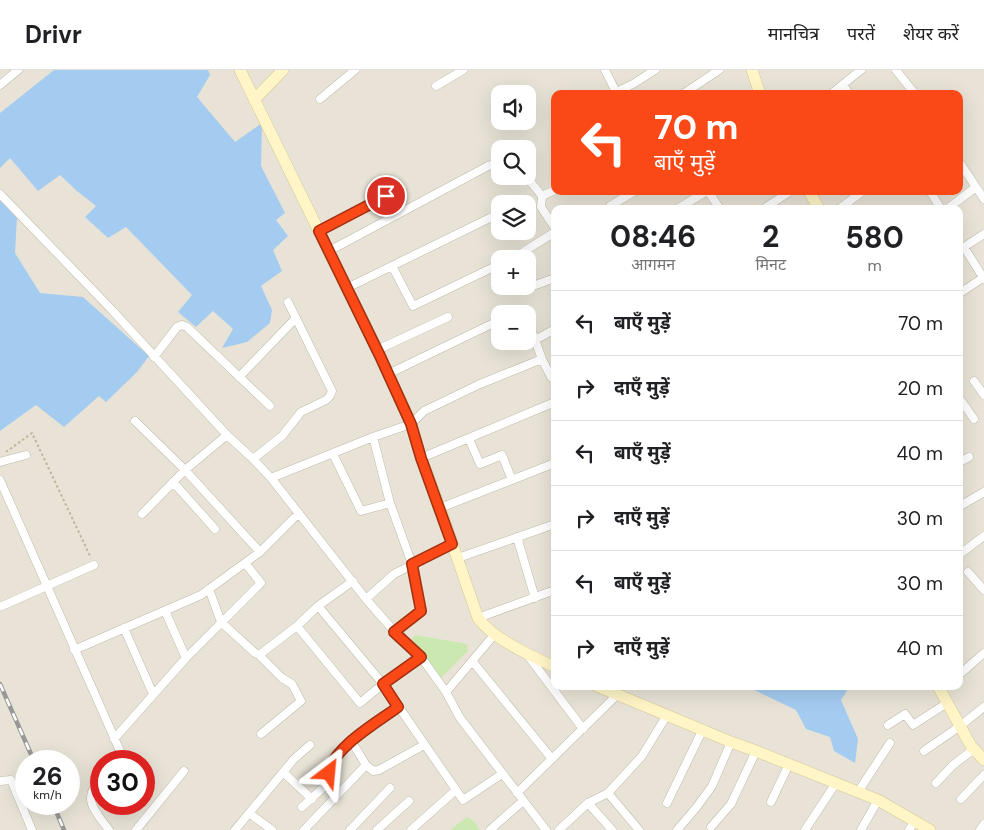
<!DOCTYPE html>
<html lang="hi">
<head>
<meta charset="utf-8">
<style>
	:root { --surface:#fff; --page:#f6f6f6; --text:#202124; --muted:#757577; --line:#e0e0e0 }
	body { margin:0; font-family:"DM Sans","Noto Sans Devanagari",sans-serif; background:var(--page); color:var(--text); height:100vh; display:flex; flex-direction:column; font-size:19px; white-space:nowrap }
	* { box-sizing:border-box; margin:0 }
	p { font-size:16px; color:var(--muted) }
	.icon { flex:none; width:28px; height:28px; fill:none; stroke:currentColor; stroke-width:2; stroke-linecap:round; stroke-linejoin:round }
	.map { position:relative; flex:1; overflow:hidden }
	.side { position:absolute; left:551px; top:135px; width:412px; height:485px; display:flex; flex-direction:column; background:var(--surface); border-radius:10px; box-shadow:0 5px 20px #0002 }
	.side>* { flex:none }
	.guide { position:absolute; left:551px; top:20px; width:412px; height:105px; border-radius:10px; box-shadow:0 5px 20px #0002; background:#fb4817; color:#fff; overflow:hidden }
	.tools { position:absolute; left:491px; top:15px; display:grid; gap:10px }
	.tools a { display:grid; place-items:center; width:45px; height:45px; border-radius:10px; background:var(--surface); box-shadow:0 5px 20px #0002; font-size:25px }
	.speed { position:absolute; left:15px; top:680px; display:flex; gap:10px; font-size:25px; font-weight:700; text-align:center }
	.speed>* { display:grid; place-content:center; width:65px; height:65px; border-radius:50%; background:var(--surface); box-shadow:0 5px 20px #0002; line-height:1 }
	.speed small { font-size:12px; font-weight:400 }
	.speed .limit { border:8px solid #d22; background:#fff; color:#111 }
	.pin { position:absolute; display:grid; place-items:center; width:42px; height:42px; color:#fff; margin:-21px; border:2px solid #fff; border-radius:50%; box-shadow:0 1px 5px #0007 }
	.me { position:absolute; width:55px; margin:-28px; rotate:29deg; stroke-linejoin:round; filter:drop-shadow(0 0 4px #0008) }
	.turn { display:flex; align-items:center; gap:18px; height:105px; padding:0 20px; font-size:22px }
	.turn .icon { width:65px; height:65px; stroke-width:2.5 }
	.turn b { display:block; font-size:35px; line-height:42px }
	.eta { display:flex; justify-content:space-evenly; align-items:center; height:85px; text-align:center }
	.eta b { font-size:30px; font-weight:700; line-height:35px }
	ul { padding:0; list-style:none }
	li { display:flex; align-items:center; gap:15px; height:65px; padding:0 20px; border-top:1px solid var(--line) }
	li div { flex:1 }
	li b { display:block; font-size:19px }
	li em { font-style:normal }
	header { display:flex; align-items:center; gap:30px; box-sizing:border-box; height:70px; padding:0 25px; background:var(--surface); border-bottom:1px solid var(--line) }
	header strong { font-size:24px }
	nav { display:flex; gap:28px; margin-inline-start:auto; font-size:18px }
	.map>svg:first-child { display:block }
	.residential { fill:#e8e3d6; fill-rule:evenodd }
	.green { fill:#cbe8b0 }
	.water { fill:#a4ccf1 }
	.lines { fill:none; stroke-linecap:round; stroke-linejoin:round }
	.street-casing { stroke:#c0b9aa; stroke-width:9 }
	.secondary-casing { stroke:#d4c797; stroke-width:12 }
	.path { stroke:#c1b69b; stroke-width:2; stroke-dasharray:2.5 2.5; stroke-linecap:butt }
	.street { stroke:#fff; stroke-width:8 }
	.secondary { stroke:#fff5c7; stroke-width:11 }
	.rail-casing { stroke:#979797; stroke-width:4.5 }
	.rail { stroke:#fff; stroke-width:2.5; stroke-dasharray:8; stroke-linecap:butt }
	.route-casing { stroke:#a32f0f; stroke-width:12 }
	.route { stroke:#fb4817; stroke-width:9 }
</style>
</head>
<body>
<header>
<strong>Drivr</strong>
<nav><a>मानचित्र</a><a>परतें</a><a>शेयर करें</a></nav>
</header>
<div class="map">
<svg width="984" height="760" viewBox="0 0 984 760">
	<rect width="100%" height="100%" fill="#f4f1e8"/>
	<path class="residential" d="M0 0H984V760H0ZM500 24H528V51H500ZM555 24H960V121H555ZM500 79H528V106H500ZM500 134H528V161H500ZM555 139H960V616H555ZM500 189H528V216H500ZM500 244H528V271H500ZM26 691H69V734H26ZM101 691H144V734H101Z"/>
	<path class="green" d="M415 565 467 574 468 581 436 613 411 570Z
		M467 747 474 751 480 760H450Z"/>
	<path class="water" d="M54 0H208L210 5 197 27 235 72 262 53 261 96 285 143 276 150 288 166 273 180 282 201 261 216 272 240 270 253 247 272 222 278 233 259 213 241 196 257 178 242 192 225 126 157 108 168 85 147 96 136 77 121 60 105 38 121 10 88 0 98V43Z
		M0 130 17 148 15 183 40 223 83 227 149 286 137 302 106 332 99 326 64 357 36 335 0 361Z
		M746 616H850L841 630 858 669 855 693 834 681 830 667 806 659 796 640Z"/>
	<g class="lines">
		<defs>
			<path id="street" d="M605 0 616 22
				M896 0 915 24
				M0 15 18 0
				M843 15 849 24
				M436 16 463 0
				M612 24 633 14 655 0
				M683 24 719 0
				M831 24 861 0
				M320 29 355 0
				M960 93 984 129
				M526 106 542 126 541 137 555 158
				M708 121 720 139
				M930 121 941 139
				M0 124 111 239 227 365 253 389 271 408 366 529 394 561 421 587 383 614 360 633 297 556
				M542 126 555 120
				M611 139 610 136 635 121
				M677 139 707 121
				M763 139 791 121
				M839 139 863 121
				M947 139 976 117
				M319 161 386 126
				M984 164 964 177 984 209
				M329 181 488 96 500 92
				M512 189 555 162
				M392 196 413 236 500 194
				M530 217 555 208
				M347 218 500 143
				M960 223 984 207
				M516 244 523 241 525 244
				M528 251 542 289 551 307
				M535 270 555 259
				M377 280 448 247
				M154 287 177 257 182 255 187 257 270 336
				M388 304 500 250
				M239 307 296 248
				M974 311 984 325
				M960 329 974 349
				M135 351 185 400 260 482
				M373 367 390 433 412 494 421 541 394 561
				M469 369 480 394 502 385 512 410
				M333 384 361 441 390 433
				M421 388 555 332
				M253 389 282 366 301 342 326 330 330 326 332 321 288 232
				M0 392 26 385
				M960 392 969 387
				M271 408 373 367 411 354 424 341 480 314 542 289
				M0 410 124 690 123 691
				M173 412 215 459
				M960 436 984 422
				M440 438 555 393
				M142 444 185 400 227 365
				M517 467 535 528
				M960 484 984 466
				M458 488 555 454
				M968 502 984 520
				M209 519 221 552 255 583 259 585 282 608 292 614 301 631 261 664
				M366 529 394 504 453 474
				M2 536 94 495
				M318 536 383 614 463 730 502 704
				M165 541 186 588
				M478 548 555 520
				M124 558 153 624
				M494 565 446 622 460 648 546 760
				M74 580 201 525 260 482 299 443
				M259 585 297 556 318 536 353 511
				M421 587 446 622
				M529 587 583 659
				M473 592 552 689
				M960 604 984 583
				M888 655 905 644 913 655 947 633
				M114 669 186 588 261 513 245 493
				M352 672 398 637
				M924 681 960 656 984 637
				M283 702 312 729
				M101 710C80 728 96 742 109 760
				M0 711 11 710 32 760
				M936 713 953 695 974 679
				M858 722 890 673
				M517 723 617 625
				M961 729 984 705
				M771 732 789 694
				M588 733 608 723
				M667 733 703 659
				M302 737 324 717 329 709 332 692 352 672 366 695 373 701 379 700 424 675
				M249 743 272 760
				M711 757 731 734 756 681
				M136 760 184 701
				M235 760 294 689 310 675
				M304 760 366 695
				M350 760 390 718
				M377 760 409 731
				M411 760 456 720
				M490 760 523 731
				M559 760 588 733 612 760
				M639 760 608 723 642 686 667 645
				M677 760 696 738 712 716 731 672
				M805 760 836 713
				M861 760 878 730
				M909 760 915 751
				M980 760 984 754"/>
			<path id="secondary" d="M240 0 380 286 411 354 421 388 440 438 478 548C493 569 531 586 555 597
				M752 0 760 24
				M254 30 283 0
				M809 121 819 139
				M597 616 731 672 756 681 878 730 930 760
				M938 616 971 676 984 690"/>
		</defs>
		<use href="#street" class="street-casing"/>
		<use href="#secondary" class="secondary-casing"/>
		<path class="path" d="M6 382 32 363 91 488"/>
		<use href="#street" class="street"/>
		<use href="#secondary" class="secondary"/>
		<defs>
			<path id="rail" d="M0 614 34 691
				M53 734 64 760"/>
		</defs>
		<use href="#rail" class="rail-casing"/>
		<use href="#rail" class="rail"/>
	</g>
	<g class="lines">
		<defs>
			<path id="route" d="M329 703C332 678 378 652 398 637L383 614 421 587 394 562 421 541 412 494 452 474 421 388 411 354 380 286 319 161 386 126"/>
		</defs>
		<use href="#route" class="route-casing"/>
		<use href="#route" class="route"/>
	</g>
</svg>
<div class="tools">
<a><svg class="icon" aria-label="sound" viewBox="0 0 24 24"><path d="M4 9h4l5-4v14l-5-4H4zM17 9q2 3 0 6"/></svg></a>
<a><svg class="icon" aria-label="search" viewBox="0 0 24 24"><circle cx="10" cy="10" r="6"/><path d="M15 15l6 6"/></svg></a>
<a><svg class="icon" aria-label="layers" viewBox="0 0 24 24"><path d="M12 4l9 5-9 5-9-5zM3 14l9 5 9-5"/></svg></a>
<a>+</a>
<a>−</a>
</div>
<div class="speed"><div>26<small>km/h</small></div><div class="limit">30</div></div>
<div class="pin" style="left:386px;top:126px;background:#d93025"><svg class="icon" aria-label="arrive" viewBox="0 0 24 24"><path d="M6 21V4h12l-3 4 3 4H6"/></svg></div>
<svg class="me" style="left:329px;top:703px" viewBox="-20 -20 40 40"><path d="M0-17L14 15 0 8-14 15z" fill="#fb4817" stroke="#fff" stroke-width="4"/></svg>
<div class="guide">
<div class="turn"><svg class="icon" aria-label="left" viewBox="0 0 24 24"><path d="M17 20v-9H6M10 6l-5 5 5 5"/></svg><div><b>70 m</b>बाएँ मुड़ें</div></div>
</div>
<section class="side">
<div class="eta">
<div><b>08:46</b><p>आगमन</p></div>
<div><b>2</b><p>मिनट</p></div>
<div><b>580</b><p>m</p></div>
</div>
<ul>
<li><svg class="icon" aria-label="left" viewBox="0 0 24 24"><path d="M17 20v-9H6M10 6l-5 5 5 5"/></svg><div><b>बाएँ मुड़ें</b></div><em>70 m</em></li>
<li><svg class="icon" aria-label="right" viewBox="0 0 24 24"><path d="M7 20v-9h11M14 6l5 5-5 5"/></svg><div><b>दाएँ मुड़ें</b></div><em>20 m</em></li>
<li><svg class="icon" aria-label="left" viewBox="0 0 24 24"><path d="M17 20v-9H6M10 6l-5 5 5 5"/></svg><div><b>बाएँ मुड़ें</b></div><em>40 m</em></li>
<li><svg class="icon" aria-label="right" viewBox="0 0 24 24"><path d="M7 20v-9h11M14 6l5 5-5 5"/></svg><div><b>दाएँ मुड़ें</b></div><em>30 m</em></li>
<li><svg class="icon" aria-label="left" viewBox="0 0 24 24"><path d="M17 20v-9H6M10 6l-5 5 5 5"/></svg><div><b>बाएँ मुड़ें</b></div><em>30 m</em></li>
<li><svg class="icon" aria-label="right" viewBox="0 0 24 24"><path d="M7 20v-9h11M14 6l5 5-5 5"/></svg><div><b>दाएँ मुड़ें</b></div><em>40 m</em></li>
</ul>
</section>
</div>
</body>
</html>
